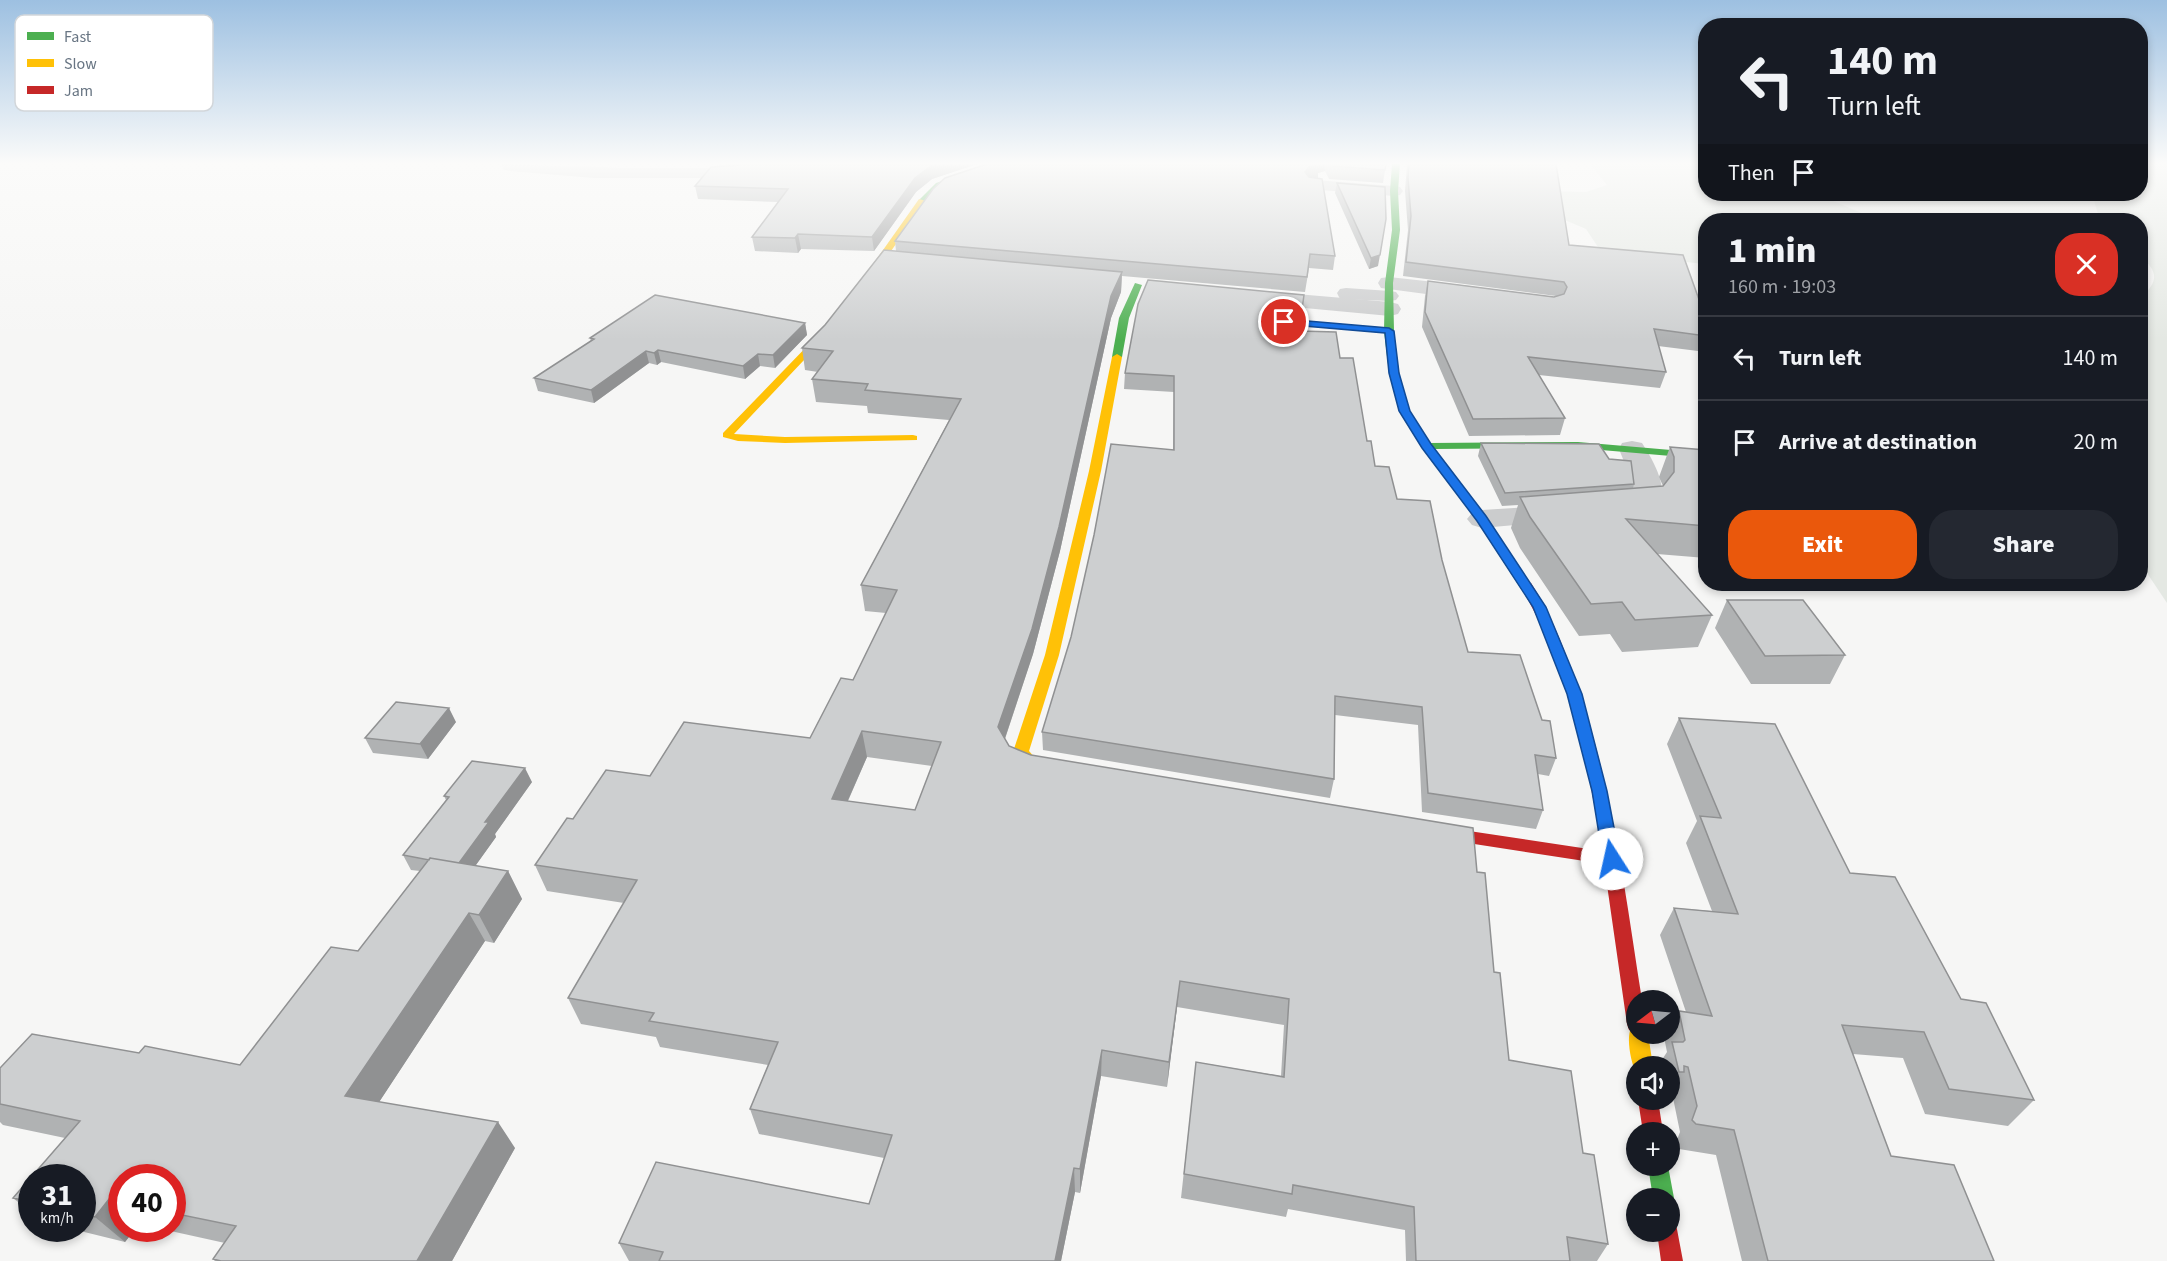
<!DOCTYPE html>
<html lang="en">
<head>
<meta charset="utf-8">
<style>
	:root { --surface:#171b24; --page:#242831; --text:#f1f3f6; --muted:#9ea1a6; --line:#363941; --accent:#ea580c }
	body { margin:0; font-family:"Source Sans 3",sans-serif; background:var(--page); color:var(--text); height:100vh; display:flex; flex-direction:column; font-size:22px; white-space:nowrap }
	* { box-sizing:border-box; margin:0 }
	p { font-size:20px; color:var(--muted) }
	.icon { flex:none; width:33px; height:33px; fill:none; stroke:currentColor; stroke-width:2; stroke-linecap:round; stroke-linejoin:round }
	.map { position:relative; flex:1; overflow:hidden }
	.details { position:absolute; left:1698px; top:213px; width:450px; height:378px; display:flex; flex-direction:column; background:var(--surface); border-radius:24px; box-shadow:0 3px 9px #0003 }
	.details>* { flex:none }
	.top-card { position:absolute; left:1698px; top:18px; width:450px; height:183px; border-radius:24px; box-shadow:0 3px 9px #0003; background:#171b24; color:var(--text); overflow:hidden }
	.needle { width:39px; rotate:254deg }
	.tools { position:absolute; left:1626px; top:990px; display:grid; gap:12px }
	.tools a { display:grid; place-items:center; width:54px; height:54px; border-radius:50%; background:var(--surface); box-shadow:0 3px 9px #0003; font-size:30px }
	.speed { position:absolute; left:18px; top:1164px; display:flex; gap:12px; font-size:30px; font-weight:700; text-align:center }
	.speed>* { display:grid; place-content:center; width:78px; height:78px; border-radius:50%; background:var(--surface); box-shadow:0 3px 9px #0003; line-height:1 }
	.speed small { font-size:15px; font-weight:400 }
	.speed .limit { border:9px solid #d22; background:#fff; color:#111 }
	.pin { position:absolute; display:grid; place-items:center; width:51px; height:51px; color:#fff; margin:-26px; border:3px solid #fff; border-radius:50%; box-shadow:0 2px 6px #0007 }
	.me { position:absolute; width:66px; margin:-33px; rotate:350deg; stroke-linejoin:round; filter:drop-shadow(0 0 4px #0008) }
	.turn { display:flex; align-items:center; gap:21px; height:126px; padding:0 30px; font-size:27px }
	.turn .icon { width:78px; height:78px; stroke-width:2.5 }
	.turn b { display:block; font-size:42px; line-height:51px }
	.then { display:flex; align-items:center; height:57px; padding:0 30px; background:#0003; gap:12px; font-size:22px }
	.round { display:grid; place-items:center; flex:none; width:63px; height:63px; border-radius:24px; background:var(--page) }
	.overview { display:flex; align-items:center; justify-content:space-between; height:102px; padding:0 30px }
	h1 { font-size:36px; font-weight:800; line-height:45px }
	.primary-button { display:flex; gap:12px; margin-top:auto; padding:12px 30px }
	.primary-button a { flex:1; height:69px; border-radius:24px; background:var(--accent); color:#fff; font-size:24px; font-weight:800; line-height:69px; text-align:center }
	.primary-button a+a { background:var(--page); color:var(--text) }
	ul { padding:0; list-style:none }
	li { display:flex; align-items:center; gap:18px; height:84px; padding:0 30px; border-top:2px solid var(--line) }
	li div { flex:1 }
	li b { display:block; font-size:22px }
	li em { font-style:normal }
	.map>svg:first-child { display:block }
	.green { fill:#e4e8e3 }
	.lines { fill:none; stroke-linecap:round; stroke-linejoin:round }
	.lane { fill:#cbcccd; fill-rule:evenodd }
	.street { fill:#cbcccd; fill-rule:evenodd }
	.fast { fill:#4caf50; fill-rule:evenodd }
	.slow { fill:#ffc107; fill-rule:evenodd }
	.jam { fill:#c62828; fill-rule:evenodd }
	.wall { fill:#b0b2b3; fill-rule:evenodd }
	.shaded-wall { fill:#909192 }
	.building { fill:#cdcfd0; stroke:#909192; stroke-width:1.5; fill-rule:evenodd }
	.route { fill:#1a73e8; stroke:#114b97; stroke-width:1.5 }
	.key { fill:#fff; stroke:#d2d6da; stroke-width:1.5 }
	.key-label { font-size:16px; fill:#687583 }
</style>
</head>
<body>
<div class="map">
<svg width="2167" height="1261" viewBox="0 0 2167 1261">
	<rect width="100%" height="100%" fill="#f6f6f5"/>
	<path class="green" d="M1590 164H1705L1706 194H1817L1878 220H1706L1705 264 1602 253 1586 229 1494 190 1586 192 1607 185Z
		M2141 164H2167V603L2141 564V298C2157 282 2160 273 2141 257L2140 220H2100L2094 201 2096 194H2140Z"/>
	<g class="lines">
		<path class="lane" d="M1346 288 1390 291 1396 292 1399 296 1396 300 1390 301 1340 299 1337 293 1340 289Z"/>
		<path class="street" d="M501 164 623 168H736L742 169 745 173 742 177 736 178H594L510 171 504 170Z
			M1315 180 1394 186 1400 187 1403 191 1400 195 1394 196 1309 189 1306 185 1309 181Z
			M1389 277 1471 286 1479 288 1482 293 1479 298 1471 300 1381 288 1378 283 1381 278Z
			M1260 291 1390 302 1398 304 1401 309 1398 314 1390 316 1252 303 1249 298 1252 293Z
			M1632 441 1642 443C1651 457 1668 485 1660 502 1658 506 1654 510 1651 514L1620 518 1610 515 1606 509 1610 503 1632 500 1631 479 1619 449 1622 443Z
			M1560 505 1570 508 1575 514 1570 520 1482 528 1472 525 1467 519 1472 513 1482 510Z"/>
		<path class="fast" d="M994 164H1005L942 187 925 203 918 201 936 183Z
			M1392 164H1400L1398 191 1400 230 1393 283 1394 331 1399 373 1409 411 1429 443 1578 442 1706 453V459L1578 448 1434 449 1486 516 1532 586 1531 589H1521L1477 521 1422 448 1399 411 1389 373 1384 331 1385 283 1392 230 1390 191Z
			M1135 283 1142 285 1129 318 1122 357 1114 359 1112 357 1119 318Z
			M1648 1166H1668L1674 1198 1671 1206 1670 1198H1653Z"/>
		<path class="slow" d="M919 199 926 201 882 264 821 342 734 434 785 437 913 435 917 436V440L785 443 738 441 723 437V433L815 338 876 260Z
			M1117 354 1122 357 1101 471 1059 655 1029 751 1036 759 1063 765 1066 769 1063 773 1058 775 1026 768 1013 752 1045 655 1089 471 1112 357Z
			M1636 1026V1034H1648L1653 1066H1636V1073C1631 1062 1626 1039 1631 1028Z"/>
		<path class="jam" d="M1526 582 1531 583C1550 612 1563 646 1575 679 1612 783 1625 892 1642 1000H1636V1032L1629 1030 1627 1024 1604 864 1429 837 1423 835 1421 831 1423 827 1429 825 1602 851C1588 761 1567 664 1520 586Z
			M1638 1100H1658L1663 1132H1643Z
			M1670 1222 1676 1224 1683 1261H1661L1657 1232H1670Z"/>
	</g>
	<path class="wall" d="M725 164H977L932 179 916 192 874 251 801 249 798 253 755 251 752 237 778 202 698 199 695 186 728 166H725Z
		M987 164H1386L1383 183 1329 179 1325 171 1318 173V178L1335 256 1333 270 1309 268 1305 292 1122 276 1121 292 1111 318 1060 551 1033 654 1005 739 1009 746 1031 755 1477 872 1509 1060 1583 1153 1608 1244 1597 1261H1406L1405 1230 1288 1209 1286 1217 1181 1198 1196 1062 1281 1076 1284 1025 1177 1007 1167 1087 1101 1076 1080 1193 1075 1192 1061 1261H629L619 1243 869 1204 884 1158 759 1134 750 1109 768 1065 660 1047 656 1037 581 1024 568 998 624 903 547 891 535 865 573 819 650 776 810 738 853 680 886 613 865 611 861 585 949 420 868 413 867 406 816 402 812 379 818 372 805 370 802 348 896 251 895 241ZM867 757 932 766 915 810 848 801Z
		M1407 164H1556L1569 245 1706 319V352L1658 346 1666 372 1660 388 1539 375 1565 418 1560 435 1469 436 1422 327 1425 296 1428 281 1554 297 1556 296 1403 276 1408 230 1405 191Z
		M1337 183 1378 266 1369 269 1335 193Z
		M805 323 807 335 775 368 760 366 745 379 661 362 657 365 649 363 594 403 538 391 534 378 591 341 590 338Z
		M1299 331 1340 358 1375 466 1397 499 1442 560 1468 652 1542 720 1556 758 1549 776 1538 774 1543 810 1536 829 1422 812 1418 725 1335 715 1334 779 1330 798 1043 750 1042 732 1173 450 1174 392 1124 389 1125 373Z
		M1481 443 1609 459 1634 484 1633 488 1663 486 1659 477 1670 447 1706 450V558L1657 554 1712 615 1698 647 1622 652 1610 634 1579 636 1520 548 1511 528 1518 505 1502 506 1478 456Z
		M1727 600 1845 655 1830 684H1751L1715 628Z
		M1679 718 1850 873 1961 999 2034 1100 2008 1126 1925 1114 1903 1058 1853 1054 1891 1156 1994 1261H1742L1716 1155 1679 1149 1675 1145 1680 1132 1672 1093 1671 1092 1670 1095V1066H1658L1667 1052 1664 1037 1666 1034H1670V1028L1679 1011 1686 1012 1660 935 1674 908 1712 911 1686 843 1697 821 1667 744Z
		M456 722 428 759 373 753 365 738Z
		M532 782 495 834 496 837 475 866 508 871 522 899 494 943 485 941 379 1102 515 1148 452 1261H215L213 1259 225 1243 157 1228H172V1178H122V1228H136L125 1242 68 1228H82V1178H32V1213L13 1198 65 1138 3 1125 0 1122V1068L139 1053 240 1065 358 951 420 871 411 870 403 855 446 800 444 796Z"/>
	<path class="shaded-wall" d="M937 164H977L932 179 916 192 874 251 872 237 915 178 931 166Z
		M1318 164H1326L1325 171 1318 173V178L1304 185 1305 172 1309 167Z
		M798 234 801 249 798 253 795 238Z
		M1380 255 1378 266 1369 269 1371 258Z
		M1122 272 1121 292 1111 318 1060 551 1033 654 1000 753 998 727 1111 296Z
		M805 323 807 335 775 368 773 355Z
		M658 350 661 362 657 365 654 353Z
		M646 351 649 363 594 403 591 390Z
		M758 354 760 366 745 379 743 366Z
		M449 708 456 722 428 759 420 744Z
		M862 731 867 757 837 825 832 799Z
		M525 768 532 782 495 834 496 837 466 879 458 864 485 822Z
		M508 871 522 899 494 943 479 915Z
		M469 913 485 941 366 1122 345 1096Z
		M1180 981 1177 1007 1167 1087 1169 1062Z
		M1102 1050 1101 1076 1080 1193V1169Z
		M498 1122 515 1148 452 1261H417Z
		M1074 1168 1075 1192 1061 1261H1055Z
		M109 1199 122 1210V1228H136L125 1242 95 1217Z"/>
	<path class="building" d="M742 164H937L931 166 915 178 872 237 798 234 795 238 752 237 788 189 695 186 711 167 741 165Z
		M987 164H1319V165L1309 167 1305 172 1309 177 1322 179 1335 256 1310 254 1307 277 895 241 933 189 945 178Z
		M1330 164H1386L1385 170 1331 166Z
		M1409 164H1556L1569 245 1683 255 1706 319V336L1654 329 1666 372 1528 357 1565 418 1473 419 1425 312 1428 281 1554 297 1564 294 1567 287 1564 282 1406 262 1411 216 1408 178Z
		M1337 183 1385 187 1386 219 1380 255 1371 258Z
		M884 250 1122 272 1111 296 1059 527 1032 629 998 727 1009 746 1031 755 1473 828 1477 872 1485 873 1494 972 1500 973 1509 1060 1571 1071 1583 1153 1594 1155 1608 1244 1567 1237 1570 1261H1416L1414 1207 1293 1185 1292 1194 1184 1174 1196 1062 1284 1077 1289 999 1180 981 1169 1062 1102 1050 1080 1169 1074 1168 1055 1261H659L663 1252 619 1243 656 1162 869 1204 892 1135 750 1109 778 1042 649 1021 654 1013 568 998 637 880 535 865 567 818 573 819 606 770 650 776 684 722 810 738 841 678 853 680 897 590 861 585 961 399 865 390 868 384 812 379 833 351 802 348 825 325ZM862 731 941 742 915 810 832 799Z
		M1148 280 1304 295 1299 331 1336 332 1340 358H1353L1367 441H1371L1375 466 1389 467 1397 499 1430 501 1442 560 1468 652 1520 655 1542 720 1550 721 1556 758 1535 755 1543 810 1428 793 1422 707 1335 696 1334 779 1042 732 1071 637 1094 535 1111 444 1174 450V376L1125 373 1138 304Z
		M655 295 805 323 773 355 758 354 743 366 658 350 654 353 646 351 591 390 534 378 594 339 590 338Z
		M1481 443 1599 444 1609 459 1631 461 1634 484 1505 493Z
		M1670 447 1706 450V526L1626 519 1712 615 1635 620 1622 602 1591 604 1530 517 1520 497 1663 486 1674 472V457Z
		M1727 600H1803L1845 655 1765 656Z
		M396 702 449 708 420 744 365 738Z
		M1679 718 1775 724 1850 873 1895 877 1961 999 1986 1003 2034 1100 1949 1089 1924 1032 1842 1025 1891 1156 1954 1165 1994 1261H1768L1734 1130 1696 1124 1692 1120 1697 1106 1688 1067 1684 1066V1072H1679L1672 1042H1683L1685 1040 1679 1011 1712 1016 1674 908 1738 914 1700 816 1721 818Z
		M472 761 525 768 485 822H489L459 863 430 858 429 860 403 855 449 797 444 796Z
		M430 858 508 871 479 915 469 913 345 1096 498 1122 417 1261H221L213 1259 236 1226 172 1213V1178H122V1202L109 1199 95 1217 82 1214V1178H32V1202L13 1198 80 1121 0 1104V1068L32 1034 139 1053 145 1046 240 1065 331 947 358 951Z"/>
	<linearGradient id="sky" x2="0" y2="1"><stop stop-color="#9dc0e1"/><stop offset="0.48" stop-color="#fbfbfa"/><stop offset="1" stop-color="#fbfbfa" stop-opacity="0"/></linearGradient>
	<rect width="2167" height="340" fill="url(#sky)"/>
	<path class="route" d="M1284 319 1389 328 1394 331 1399 373 1410 411 1431 444 1486 516 1546 607 1582 694 1607 791 1620 859 1618 864 1612 866 1606 864 1603 859 1592 791 1567 694 1533 607 1477 521 1422 448 1399 411 1389 373 1385 333 1281 324V320Z"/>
	<rect x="15" y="15" width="198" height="96" rx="9" class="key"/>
	<rect x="27" y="32" width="27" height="8" fill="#4caf50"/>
	<rect x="27" y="59" width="27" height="8" fill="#ffc107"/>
	<rect x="27" y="86" width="27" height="8" fill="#c62828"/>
	<g class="key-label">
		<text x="64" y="42">Fast</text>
		<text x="64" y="69">Slow</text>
		<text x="64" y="96">Jam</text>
	</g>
</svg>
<div class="tools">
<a><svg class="needle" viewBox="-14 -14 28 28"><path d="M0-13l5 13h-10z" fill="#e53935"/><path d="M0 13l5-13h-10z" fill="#9ea1a6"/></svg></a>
<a><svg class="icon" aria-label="sound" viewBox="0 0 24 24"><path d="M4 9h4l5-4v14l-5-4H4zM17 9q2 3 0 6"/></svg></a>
<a>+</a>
<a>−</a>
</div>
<div class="speed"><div>31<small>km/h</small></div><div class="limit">40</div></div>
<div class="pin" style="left:1284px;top:322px;background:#d93025"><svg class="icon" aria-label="arrive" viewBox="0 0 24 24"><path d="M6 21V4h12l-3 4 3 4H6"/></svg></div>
<svg class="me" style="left:1612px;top:859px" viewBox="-20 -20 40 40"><circle r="19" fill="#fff"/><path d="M0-13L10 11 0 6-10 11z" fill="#1a73e8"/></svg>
<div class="top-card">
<div class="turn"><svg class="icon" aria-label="left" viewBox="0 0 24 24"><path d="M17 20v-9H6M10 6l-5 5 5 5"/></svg><div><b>140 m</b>Turn left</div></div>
<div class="then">Then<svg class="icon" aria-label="arrive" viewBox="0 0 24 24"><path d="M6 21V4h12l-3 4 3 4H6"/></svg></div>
</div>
<section class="details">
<div class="overview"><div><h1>1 min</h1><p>160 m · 19:03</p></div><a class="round" style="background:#d93025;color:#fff"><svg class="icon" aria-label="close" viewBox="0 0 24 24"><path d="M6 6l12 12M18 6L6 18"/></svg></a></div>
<ul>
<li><svg class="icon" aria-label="left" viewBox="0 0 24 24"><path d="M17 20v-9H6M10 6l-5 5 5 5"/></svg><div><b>Turn left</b></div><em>140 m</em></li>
<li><svg class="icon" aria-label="arrive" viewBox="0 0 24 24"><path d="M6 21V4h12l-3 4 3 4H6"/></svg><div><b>Arrive at destination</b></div><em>20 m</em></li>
</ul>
<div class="primary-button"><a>Exit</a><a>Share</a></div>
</section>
</div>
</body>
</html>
